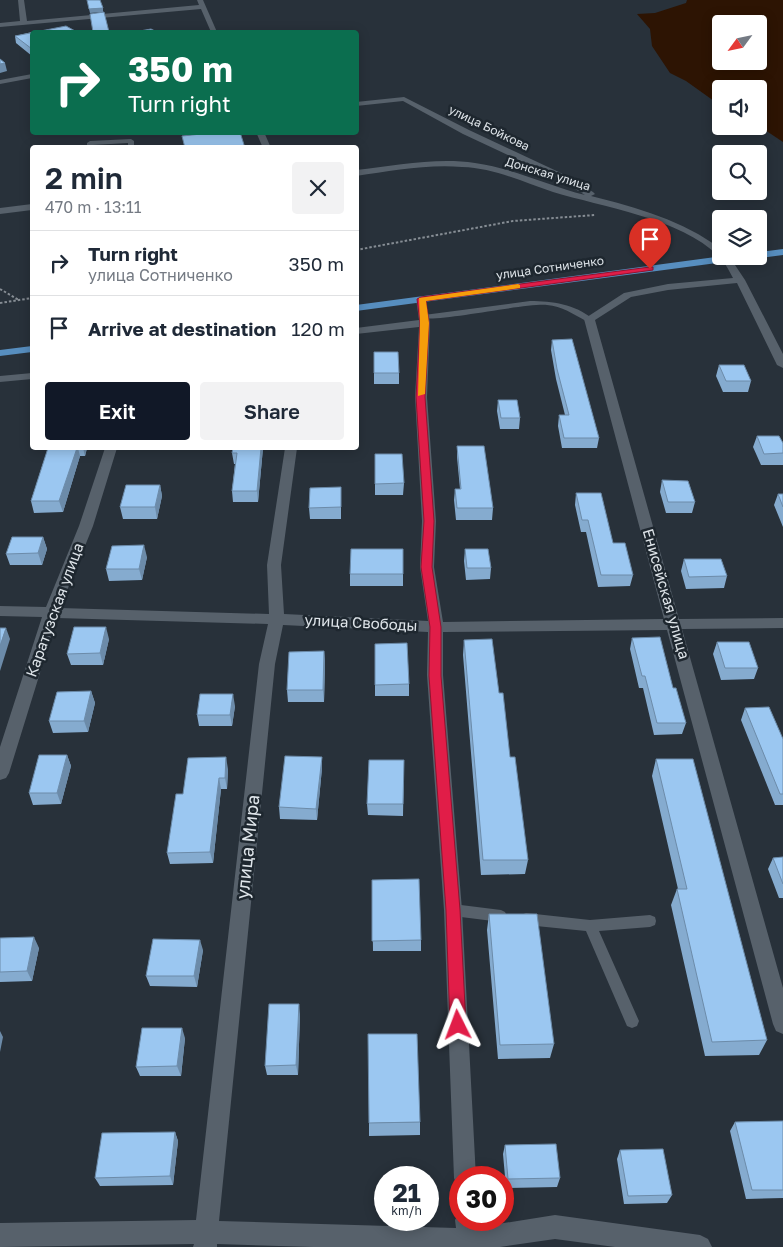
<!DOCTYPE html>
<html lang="en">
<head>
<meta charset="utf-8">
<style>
	:root { --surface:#fff; --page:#f2f2f3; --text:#1f2937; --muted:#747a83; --line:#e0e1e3; --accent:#111827 }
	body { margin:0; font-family:"Golos Text",sans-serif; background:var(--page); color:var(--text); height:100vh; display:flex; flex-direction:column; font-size:19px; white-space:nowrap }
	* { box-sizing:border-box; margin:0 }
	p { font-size:16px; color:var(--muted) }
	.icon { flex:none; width:28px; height:28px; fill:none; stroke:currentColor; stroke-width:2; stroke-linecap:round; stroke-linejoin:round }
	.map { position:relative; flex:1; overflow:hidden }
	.sheet { position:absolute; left:30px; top:145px; width:329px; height:305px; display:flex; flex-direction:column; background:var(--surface); border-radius:5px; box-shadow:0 2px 12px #0003 }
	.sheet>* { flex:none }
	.banner { position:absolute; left:30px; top:30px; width:329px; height:105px; border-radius:5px; box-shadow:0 2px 12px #0003; background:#0b6e4f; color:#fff; overflow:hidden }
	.needle { width:32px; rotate:237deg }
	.tools { position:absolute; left:712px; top:15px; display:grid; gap:10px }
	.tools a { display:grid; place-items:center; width:55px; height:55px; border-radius:5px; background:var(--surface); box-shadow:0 2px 12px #0003; font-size:25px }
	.speed { position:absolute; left:374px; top:1166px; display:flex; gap:10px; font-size:25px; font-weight:700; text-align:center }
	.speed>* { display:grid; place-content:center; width:65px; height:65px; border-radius:50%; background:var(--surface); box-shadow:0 2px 12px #0003; line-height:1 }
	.speed small { font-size:12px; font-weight:400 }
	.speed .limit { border:8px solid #d22; background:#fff; color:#111 }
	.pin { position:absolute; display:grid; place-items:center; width:42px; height:42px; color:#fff; margin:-51px -21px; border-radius:50% 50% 50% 0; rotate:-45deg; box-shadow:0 0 5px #0007 }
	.pin .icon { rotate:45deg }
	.me { position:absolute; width:55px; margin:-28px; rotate:357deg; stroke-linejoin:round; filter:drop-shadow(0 0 4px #0008) }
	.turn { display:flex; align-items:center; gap:18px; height:105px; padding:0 15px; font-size:22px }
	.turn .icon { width:65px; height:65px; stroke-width:2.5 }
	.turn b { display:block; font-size:35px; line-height:42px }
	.round { display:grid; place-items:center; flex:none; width:52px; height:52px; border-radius:5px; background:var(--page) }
	.head { display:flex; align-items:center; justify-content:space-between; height:85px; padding:0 15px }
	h1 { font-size:30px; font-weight:600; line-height:38px }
	.button { display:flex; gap:10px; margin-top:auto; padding:10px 15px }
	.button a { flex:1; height:58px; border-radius:5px; background:var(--accent); color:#fff; font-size:20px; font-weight:600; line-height:58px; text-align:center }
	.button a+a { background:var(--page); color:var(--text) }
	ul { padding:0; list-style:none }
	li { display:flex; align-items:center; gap:15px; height:65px; padding:0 15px; border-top:1px solid var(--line) }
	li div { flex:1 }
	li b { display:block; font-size:19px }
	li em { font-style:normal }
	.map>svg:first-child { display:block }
	.water { fill:#2d1403; fill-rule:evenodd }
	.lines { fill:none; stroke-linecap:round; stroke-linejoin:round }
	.path { stroke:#868d94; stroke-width:2; stroke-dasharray:2.5 2; stroke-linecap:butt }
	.lane { fill:#57616b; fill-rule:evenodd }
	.street { fill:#57616b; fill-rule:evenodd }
	.primary { fill:#578ebf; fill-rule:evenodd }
	.wall { fill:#85abcf }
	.shaded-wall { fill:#6c8ba9 }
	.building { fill:#9bc7f1; stroke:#6c8ba9 }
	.route { fill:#e11d48; stroke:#92132f }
	.slow { fill:#f59e0b }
	.labels { text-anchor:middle; stroke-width:5; stroke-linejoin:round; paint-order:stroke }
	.far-street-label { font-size:12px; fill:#dee4e9; stroke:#1e272f }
	.street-label { font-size:15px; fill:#dee4e9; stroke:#1e272f }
	.near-street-label { font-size:18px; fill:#dee4e9; stroke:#1e272f }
</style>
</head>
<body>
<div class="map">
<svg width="783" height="1247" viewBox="0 0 783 1247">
	<rect width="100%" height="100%" fill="#28313a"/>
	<path class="water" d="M687 0H783V142L759 126V89H721V106L686 81 670 73 652 46 650 29 637 14 655 13 686 3ZM721 24H759V61H721Z"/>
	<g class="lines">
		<path class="path" d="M356 250 513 221 595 215
			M0 289 19 300
			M0 303 32 298"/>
		<path class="lane" d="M131 139 134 141V148H128V143L93 145V148H87V143L90 141Z
			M530 301C553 301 574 304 593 319L586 321C573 314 562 306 547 305 523 303 431 324 420 317L424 315Z
			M453 904 501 910 505 912 507 916 505 920 501 922 453 916 449 914 447 910 449 906Z
			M526 913 590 920 650 915 655 917 656 921 655 925 650 927 599 931 639 1021 637 1026 632 1028 627 1026 586 931 526 925 521 923 520 919 521 915Z"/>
		<path class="street" d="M18 0H24L27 21 199 5 197 0H203L217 32H211L201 9 0 27V23L20 21Z
			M32 74V78L0 84V80Z
			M404 97 469 130 563 174 593 192 595 194 591 196C638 208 682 220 721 249V256H729L745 280 783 354V368L777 365 737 283 668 290 631 297 595 320 679 619 783 618V628L682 629 783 988V1034L776 1031 773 1024 667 630 443 632V675L462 910 476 1178H460V1187L457 1186 454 1178 444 910 427 675 428 632 283 625 275 664 219 1221 456 1228 455 1220 460 1211V1220H479V1227L555 1215 700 1235 708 1239 712 1247H615L555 1239 500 1247H313L217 1244V1247H193L194 1244 0 1247V1223L196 1220 259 664 268 624 57 618 9 773 6 778 0 780V747L42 617 0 616V606L46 607 79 526 105 448H117L93 526 60 608 269 614 267 565 285 448H297L281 565 284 614 428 621 420 567 422 521 415 397 419 327 356 334V328L419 320 416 299 417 297H425L430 323 427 397 436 521 434 567 443 622 664 619 584 319 624 293 668 284 733 278C729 271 726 264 721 259 686 219 602 207 553 192 523 182 494 168 462 167 427 164 391 171 356 176V170C395 166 436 157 475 163 513 168 548 186 585 195L557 178 463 134 403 101 356 106V102Z
			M256 132H264L271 148H263Z
			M32 204V210L0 214V208Z
			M32 373V379L0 382V376Z"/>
		<path class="primary" d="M783 249V255L759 258 755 256H759V252Z
			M723 256H752L747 259 356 311V305Z
			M32 346V352L0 356V350Z"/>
	</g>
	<path class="wall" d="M32 32V56L16 43 15 36Z
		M552 340 599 438 597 448H562L558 426 559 415H565L556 379 551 350Z
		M374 352 399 373V384H374Z
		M719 365 751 381 748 392H723L716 376Z
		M498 400 520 418 519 429H500L497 411Z
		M757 436 783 443V465H761L753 447Z
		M457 446 493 508 492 520H456L454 500 455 489H460L457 457Z
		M48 448H87L85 456H80L63 512 34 513 31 501Z
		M143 448H171V449L144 450Z
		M233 448H263L258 502H233L232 491 235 464H234L232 453Z
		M375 454 404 483 403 495H375Z
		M662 480 695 502 692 513H666L660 492Z
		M160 485 162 496 157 519H123L120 507Z
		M341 487V519H310L309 508Z
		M576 493 613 543 633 575 630 586 598 587 586 532H581L575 505Z
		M778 494H783V527L774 505Z
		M43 537 47 549 42 565H10L6 554Z
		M403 549V586H350V574Z
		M465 549 491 568 490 579 466 580 464 561Z
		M147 557 142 580 109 581 106 569Z
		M684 559 727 576 724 588 686 589 681 571Z
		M632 638 673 688 686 723 682 734 654 735 643 688H639L630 649Z
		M109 639 103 665H71L67 654Z
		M464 640 499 693 510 757 528 860 525 874 481 875 463 655Z
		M717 642 758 668 754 679 721 680 713 654Z
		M375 644 409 684V696H375Z
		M324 651 325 663 324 702H288L287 690Z
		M91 691 95 703 88 732 53 733 49 721Z
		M235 706 232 726H199L197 715Z
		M745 708 783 739V805H775L741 720Z
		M67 755 71 766 61 804 33 805 29 793Z
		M322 757V768L317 820 280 819 279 807Z
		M656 759 767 1040 759 1055 705 1056 671 905 677 889H678L652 776Z
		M404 760 403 816 368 815 367 804Z
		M228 769 227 789H221L213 863 170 864 167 853 183 794Z
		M783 857V898H779L768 869 773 858Z
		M372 880 421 940V951H373Z
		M489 914 554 1044 550 1058 498 1059 487 930Z
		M0 938 39 948 32 981 0 982Z
		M203 950 197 987 150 986 146 976Z
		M300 1014 298 1075H267L265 1066Z
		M185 1038 181 1076H140L136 1067Z
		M783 1121V1198L746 1199 730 1131 735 1122Z
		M420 1122V1135L369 1136V1123Z
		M175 1132 178 1141 173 1185 100 1186 95 1178Z
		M505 1145 560 1178 557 1187 506 1188 503 1154Z
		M620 1150 672 1195 667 1203 624 1204 617 1159Z"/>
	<path class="shaded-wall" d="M103 8V12L90 13 89 9Z
		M5 63 7 71 0 73V64Z
		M77 448H78L80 456 63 512 59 501Z
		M83 448H87L85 456Z
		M261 448H263L258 502 257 491Z
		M160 485 162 496 157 519 155 507Z
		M43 537 47 549 42 565 38 553Z
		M144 545 147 557 142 580 139 569Z
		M106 627 109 639 103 665 100 653Z
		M6 628 10 639 0 671V646Z
		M324 651 325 663 324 702 323 690Z
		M91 691 95 703 88 732 84 721Z
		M233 694 235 706 232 726 230 715Z
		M67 755 71 766 61 804 57 793Z
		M226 757 228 769 227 789 225 778Z
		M322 757V768L317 820 316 809Z
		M219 778 221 789 213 863 210 852Z
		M34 937 39 948 32 981 27 971Z
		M200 940 203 950 197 987 194 976Z
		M299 1004 300 1014 298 1075 296 1065Z
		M182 1028 185 1038 181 1076 177 1066Z
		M0 1031 3 1037 0 1052Z
		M175 1132 178 1141 173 1185 170 1176Z"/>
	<path class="building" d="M87 0H100L103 8 89 9Z
		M104 12 109 32H93L90 14Z
		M66 26 77 32H32V49L15 36Z
		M151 29 157 32H134Z
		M0 59 5 63 0 64Z
		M240 132 245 148H185L182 136 221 132Z
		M572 339 599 438H564L559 415H569L557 369 552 340Z
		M374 352H398L399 373H374Z
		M719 365H744L751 381H726Z
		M498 400H517L520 418H501Z
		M757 436H779L783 443V453L764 454Z
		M457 446H484L493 508H457L455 489H461Z
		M48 448H77L59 501H31Z
		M233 448H261L257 491H232L237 453H232Z
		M375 454H402L404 483 375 484Z
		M662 480 688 481 695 502H668Z
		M126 485H160L155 507H120Z
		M341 487V507L309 508 310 488Z
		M576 493H601L613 543H625L633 575H601L588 520H582Z
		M778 494H783V507Z
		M12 537H43L38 553 6 554Z
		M144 545 139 569H106L112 546Z
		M351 549H403V574H350Z
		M465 549H488L491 568H467Z
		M684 559H721L727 576 689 577Z
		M74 627H106L100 653 67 654Z
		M0 628H6L0 646Z
		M660 637 673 688H676L686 723H657L645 676H642L632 638Z
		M492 639 499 693H503L510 757H515L528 860H483L464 640Z
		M717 642H749L758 668H725Z
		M407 643 409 684 375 685V644Z
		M324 651 323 690H287L289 652Z
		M91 691 84 721H49L57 692Z
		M200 694H233L230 715H197Z
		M769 707 783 739V794H780L745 708Z
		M39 755H67L57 793H29Z
		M285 756 322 757 316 809 279 807Z
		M226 757 225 778H219L210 852 167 853 176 794H183L188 758Z
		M656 759H693L767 1040 712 1042 677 889H687Z
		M369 760H404L403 804H367Z
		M783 857V884L773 858Z
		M419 879 421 940 372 941V880Z
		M489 914H537L554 1044 500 1045Z
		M34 937 27 971 0 972V938Z
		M153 939 200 940 194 976H146Z
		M269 1004H299L296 1065 265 1066Z
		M142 1028H182L177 1066 136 1067Z
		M368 1034H417L420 1122 369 1123Z
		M783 1121V1190H752L735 1122Z
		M175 1132 170 1176 95 1178 102 1133Z
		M556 1144 560 1178 508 1179 505 1145Z
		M663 1149 672 1195 628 1196 620 1150Z"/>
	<path class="route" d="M650 267H653V270L426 301 429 323 425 397 434 521 432 567 441 627V676L460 910 466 1025 464 1030 458 1032 453 1030 450 1025 446 910 429 676 430 627 421 567 424 521 416 397 420 323 417 299 421 297Z"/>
	<path class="slow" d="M518 284 520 285V288L426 301 429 323 425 394 418 396 420 323 419 298Z"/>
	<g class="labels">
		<g class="far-street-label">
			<text transform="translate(489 128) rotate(26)" y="4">улица Бойкова</text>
			<text transform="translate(548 174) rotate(17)" y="4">Донская улица</text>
			<text transform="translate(550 268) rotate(-8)" y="4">улица Сотниченко</text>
		</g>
		<g class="street-label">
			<text transform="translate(666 594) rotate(74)" y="5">Енисейская улица</text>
			<text transform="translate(55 610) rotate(-70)" y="5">Каратузская улица</text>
			<text transform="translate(361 623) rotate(3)" y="5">улица Свободы</text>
		</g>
		<g class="near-street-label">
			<text transform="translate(248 847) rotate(-84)" y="6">улица Мира</text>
		</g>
	</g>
</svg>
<div class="tools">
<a><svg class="needle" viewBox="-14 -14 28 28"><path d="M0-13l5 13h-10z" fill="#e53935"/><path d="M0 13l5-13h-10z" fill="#747a83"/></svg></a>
<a><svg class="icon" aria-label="sound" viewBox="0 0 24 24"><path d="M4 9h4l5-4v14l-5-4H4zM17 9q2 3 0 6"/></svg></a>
<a><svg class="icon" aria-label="search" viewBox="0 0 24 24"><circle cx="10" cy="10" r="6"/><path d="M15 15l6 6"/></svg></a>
<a><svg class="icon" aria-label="layers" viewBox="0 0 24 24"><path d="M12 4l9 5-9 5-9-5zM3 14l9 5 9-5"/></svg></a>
</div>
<div class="speed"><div>21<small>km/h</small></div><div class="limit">30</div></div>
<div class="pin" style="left:650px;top:269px;background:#d93025"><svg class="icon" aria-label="arrive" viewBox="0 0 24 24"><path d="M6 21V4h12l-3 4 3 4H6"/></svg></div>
<svg class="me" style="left:458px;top:1025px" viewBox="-20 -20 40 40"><path d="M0-17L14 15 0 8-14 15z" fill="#e11d48" stroke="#fff" stroke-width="4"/></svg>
<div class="banner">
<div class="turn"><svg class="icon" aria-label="right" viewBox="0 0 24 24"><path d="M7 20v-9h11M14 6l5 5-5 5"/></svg><div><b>350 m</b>Turn right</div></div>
</div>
<section class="sheet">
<div class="head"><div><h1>2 min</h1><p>470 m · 13:11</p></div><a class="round"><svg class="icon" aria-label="close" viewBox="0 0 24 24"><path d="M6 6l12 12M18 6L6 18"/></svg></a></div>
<ul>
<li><svg class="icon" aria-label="right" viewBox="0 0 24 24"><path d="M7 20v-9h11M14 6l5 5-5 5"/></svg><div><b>Turn right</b><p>улица Сотниченко</p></div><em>350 m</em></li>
<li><svg class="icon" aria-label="arrive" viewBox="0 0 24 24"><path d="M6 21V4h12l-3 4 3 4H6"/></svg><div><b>Arrive at destination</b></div><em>120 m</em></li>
</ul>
<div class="button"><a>Exit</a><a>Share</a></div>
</section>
</div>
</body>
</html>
